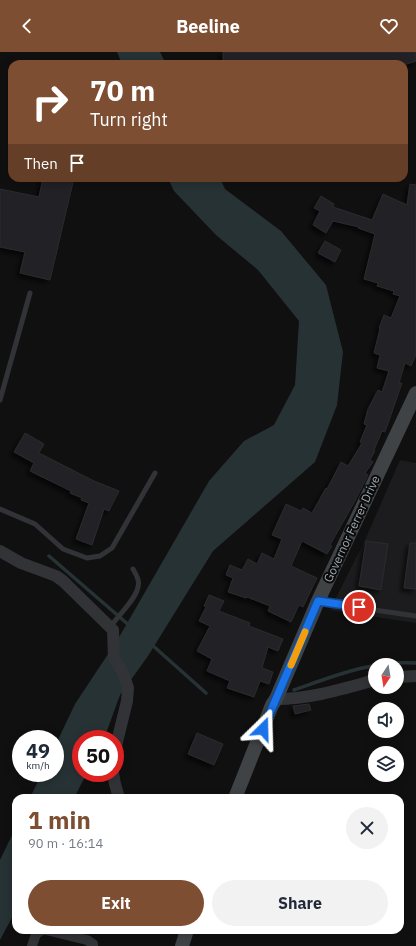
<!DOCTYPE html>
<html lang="en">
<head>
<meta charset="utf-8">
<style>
	:root { --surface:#fff; --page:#f2f2f3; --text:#1f2937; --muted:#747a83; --accent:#7d4e31 }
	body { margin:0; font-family:"IBM Plex Sans",sans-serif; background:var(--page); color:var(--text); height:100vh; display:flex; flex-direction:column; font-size:15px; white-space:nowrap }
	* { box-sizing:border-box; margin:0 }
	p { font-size:13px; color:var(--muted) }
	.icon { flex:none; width:22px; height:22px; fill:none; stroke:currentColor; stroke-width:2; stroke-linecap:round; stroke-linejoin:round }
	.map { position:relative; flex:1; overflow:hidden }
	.drawer { position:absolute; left:12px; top:742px; width:392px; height:140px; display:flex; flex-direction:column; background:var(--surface); border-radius:12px; box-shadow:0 2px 10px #0003 }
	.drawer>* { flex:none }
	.guide { position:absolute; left:8px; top:8px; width:400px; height:122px; border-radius:12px; box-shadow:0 2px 10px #0003; background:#7d4e31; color:#fff; overflow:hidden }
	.needle { width:26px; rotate:192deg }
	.buttons { position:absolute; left:368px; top:606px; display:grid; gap:8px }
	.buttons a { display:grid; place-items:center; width:36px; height:36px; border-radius:50%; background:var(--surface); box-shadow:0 2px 10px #0003; font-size:20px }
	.speed { position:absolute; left:12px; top:678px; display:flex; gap:8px; font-size:20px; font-weight:700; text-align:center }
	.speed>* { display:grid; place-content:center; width:52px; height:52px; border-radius:50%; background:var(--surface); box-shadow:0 2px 10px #0003; line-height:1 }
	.speed small { font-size:10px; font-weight:400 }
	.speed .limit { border:6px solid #d22; background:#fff; color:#111 }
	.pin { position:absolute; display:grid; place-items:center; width:34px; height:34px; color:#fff; margin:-17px; border:2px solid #fff; border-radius:50%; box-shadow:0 1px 4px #0007 }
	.me { position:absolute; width:44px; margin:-22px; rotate:22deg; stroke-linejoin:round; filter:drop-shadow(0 0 3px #0008) }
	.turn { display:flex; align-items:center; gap:14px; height:84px; padding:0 16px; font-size:18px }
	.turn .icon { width:52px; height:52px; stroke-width:2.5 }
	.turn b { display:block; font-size:28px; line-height:34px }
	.then { display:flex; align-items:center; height:38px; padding:0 16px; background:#0003; gap:8px; font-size:15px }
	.round { display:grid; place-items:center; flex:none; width:42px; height:42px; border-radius:21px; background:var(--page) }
	.summary { display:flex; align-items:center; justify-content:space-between; height:68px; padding:0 16px }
	h1 { font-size:24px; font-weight:700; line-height:30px; color:var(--accent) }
	.cta { display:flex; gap:8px; margin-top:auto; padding:8px 16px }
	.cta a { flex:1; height:46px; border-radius:24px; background:var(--accent); color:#fff; font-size:16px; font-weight:700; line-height:46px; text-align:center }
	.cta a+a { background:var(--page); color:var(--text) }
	header { display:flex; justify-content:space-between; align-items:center; height:52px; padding:0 16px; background:var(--accent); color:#fff; font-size:18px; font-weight:700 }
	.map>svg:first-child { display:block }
	.built { fill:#1c1c1e }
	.water { fill:#273235 }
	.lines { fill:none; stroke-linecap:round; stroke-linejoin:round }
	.stream { stroke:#273235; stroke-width:3.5 }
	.building { fill:#232325; stroke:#2a2b2d; filter:url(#shadow) }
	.service { stroke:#313336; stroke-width:5 }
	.minor { stroke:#313336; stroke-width:10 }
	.tertiary { stroke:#313336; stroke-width:12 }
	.secondary { stroke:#3f4346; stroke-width:14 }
	.route-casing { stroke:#114b97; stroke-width:10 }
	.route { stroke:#1a73e8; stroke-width:7 }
	.slow { stroke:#f59e0b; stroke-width:7 }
	.labels { text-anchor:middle; stroke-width:4; stroke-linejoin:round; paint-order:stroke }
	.street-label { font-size:12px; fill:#a1aab2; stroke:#0b0b0c }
</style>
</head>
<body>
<header><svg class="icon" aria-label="back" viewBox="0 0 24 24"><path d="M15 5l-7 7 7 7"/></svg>Beeline<svg class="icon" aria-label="heart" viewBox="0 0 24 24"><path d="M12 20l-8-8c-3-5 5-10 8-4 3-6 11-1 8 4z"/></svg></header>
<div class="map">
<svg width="416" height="894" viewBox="0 0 416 894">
	<defs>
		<filter id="shadow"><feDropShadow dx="-3.5" dy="3.5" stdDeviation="2" flood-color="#0009"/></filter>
	</defs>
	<rect width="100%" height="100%" fill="#101011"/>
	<path class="built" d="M400 408 416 411V571L330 558 366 486Z"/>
	<path class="water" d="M117 0H160L166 12H122Z
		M168 126H220L225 137 281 179 326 233 343 300 337 353 315 410 213 499 148 604 120 643 104 687H81V721H87L74 746H30L42 721H55V694L75 652 118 587 209 429 244 389 274 373 295 333 299 269 258 218 216 183 174 139Z
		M16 775V858L0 888V808Z"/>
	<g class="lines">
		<path class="stream" d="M49 504 130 574
			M151 592 206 641
			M294 638C334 624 373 608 416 611"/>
	</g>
	<path class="building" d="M223 0H416V9L407 12H223Z
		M43 126H74L50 228 20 221 25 200 0 195V137L39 145Z
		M410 132 416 133V303L411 314 405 311 399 331H402L385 380 382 379 374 398 375 399 370 408 373 410 365 421 368 423 355 449 330 493 332 494 327 502 302 489 291 514 317 526 303 555 299 553 291 570 268 559 270 554 247 545 246 546 228 540 233 526 226 523 230 513 242 518 248 507 257 512 262 501 274 507 282 487 272 483 286 452 301 459 303 456 312 461 326 436 327 437 341 410 348 414 362 391 360 390 367 373 364 372 368 357 378 338 382 340 389 319 377 316 380 303 374 301 380 277 379 276 384 263 391 266 400 244 393 242 394 239 377 234 378 231 364 227 375 182 358 176 359 175 333 169 326 181 313 173 320 159 314 156 321 144 334 152 333 155 372 168 383 142 407 153Z
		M325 189 341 198 335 210 318 201Z
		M25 381 44 392 39 401 94 429 119 439 109 459 104 457 92 493 76 487 89 451 81 448 82 446 70 441 71 439 30 419 34 411 14 400Z
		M366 489 388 492 381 538 359 534Z
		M410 491H416V537L404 536Z
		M209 543 224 549 219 559 250 571 249 574 283 587 278 599 268 595 262 616 273 620 269 632 260 629 254 645 227 636 230 629 207 619 212 607 197 599 210 574 199 569 206 555 204 554Z
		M309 652 311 658 295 662 293 654Z
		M197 681 223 692 214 713 188 702Z"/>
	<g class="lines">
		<path class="service" d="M0 348 30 241
			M0 457 35 472 63 497 87 506 100 504 112 496 155 421
			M320 550 416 564
			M111 574C118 564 136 547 138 535 140 528 136 523 133 517"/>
		<path class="minor" d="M46 878 87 888 93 892V894
			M32 894 36 882 42 878"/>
		<path class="tertiary" d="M0 499 21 511 56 524 63 529 113 578 114 606 123 621 128 636 127 649 115 698
			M397 625 416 624
			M276 647C310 647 342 637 375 628
			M113 721 115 732 119 746"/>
		<path class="secondary" d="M235 746 272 653 276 647 318 549 416 341
			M182 894 187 878"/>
	</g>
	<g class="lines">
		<defs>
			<path id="route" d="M263 677 318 549 359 555"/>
		</defs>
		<use href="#route" class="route-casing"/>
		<use href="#route" class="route"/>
		<path class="slow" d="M291 613 305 580"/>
	</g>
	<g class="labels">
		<g class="street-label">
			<text transform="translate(352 477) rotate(-65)" y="4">Governor Ferrer Drive</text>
		</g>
	</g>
</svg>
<div class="buttons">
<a><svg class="needle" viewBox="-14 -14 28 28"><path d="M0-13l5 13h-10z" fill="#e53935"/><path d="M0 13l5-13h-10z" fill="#747a83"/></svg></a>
<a><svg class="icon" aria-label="sound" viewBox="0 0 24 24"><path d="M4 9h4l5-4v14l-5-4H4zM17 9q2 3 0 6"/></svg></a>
<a><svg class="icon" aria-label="layers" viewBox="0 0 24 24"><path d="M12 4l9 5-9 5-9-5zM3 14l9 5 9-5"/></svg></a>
</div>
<div class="speed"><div>49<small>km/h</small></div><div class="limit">50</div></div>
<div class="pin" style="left:359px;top:555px;background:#d93025"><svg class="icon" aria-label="arrive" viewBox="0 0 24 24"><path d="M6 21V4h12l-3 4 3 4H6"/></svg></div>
<svg class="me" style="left:263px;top:677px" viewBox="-20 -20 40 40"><path d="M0-17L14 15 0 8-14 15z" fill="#1a73e8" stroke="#fff" stroke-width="4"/></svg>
<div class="guide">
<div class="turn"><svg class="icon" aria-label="right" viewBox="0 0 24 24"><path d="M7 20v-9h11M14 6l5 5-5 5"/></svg><div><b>70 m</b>Turn right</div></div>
<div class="then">Then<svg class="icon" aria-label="arrive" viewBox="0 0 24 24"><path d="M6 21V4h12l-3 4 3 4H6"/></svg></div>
</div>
<section class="drawer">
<div class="summary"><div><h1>1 min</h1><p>90 m · 16:14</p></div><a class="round"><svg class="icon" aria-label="close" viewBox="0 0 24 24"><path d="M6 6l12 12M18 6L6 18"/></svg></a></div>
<div class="cta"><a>Exit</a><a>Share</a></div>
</section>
</div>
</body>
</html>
